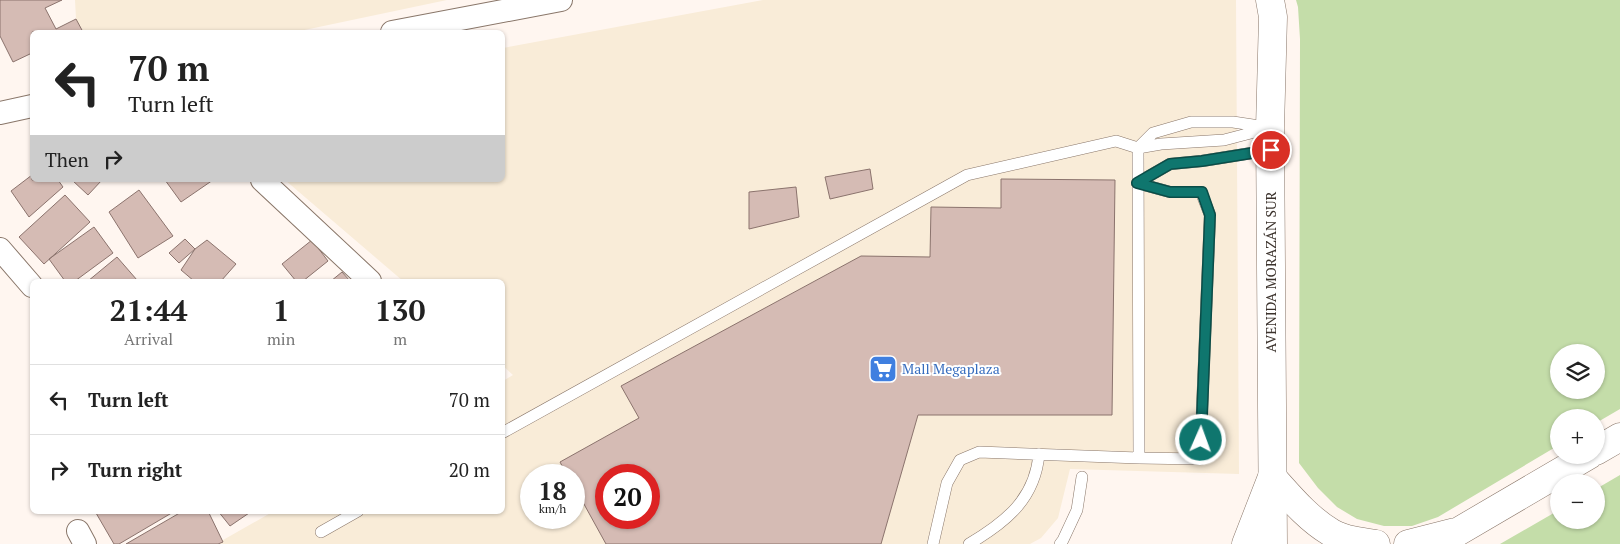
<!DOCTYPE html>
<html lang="en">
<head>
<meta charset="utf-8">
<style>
	:root { --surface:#fff; --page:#f6f6f6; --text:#222; --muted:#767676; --line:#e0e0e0 }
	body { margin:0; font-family:"PT Serif",serif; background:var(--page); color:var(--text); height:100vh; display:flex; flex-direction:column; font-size:19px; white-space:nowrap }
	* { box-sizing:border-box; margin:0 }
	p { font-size:16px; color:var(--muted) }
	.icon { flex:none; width:28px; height:28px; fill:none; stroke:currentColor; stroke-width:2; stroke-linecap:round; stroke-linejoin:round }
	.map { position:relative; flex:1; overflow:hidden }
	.details { position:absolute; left:30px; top:279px; width:475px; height:235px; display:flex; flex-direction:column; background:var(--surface); border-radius:8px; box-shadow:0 1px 4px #0004 }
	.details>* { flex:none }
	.hud { position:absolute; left:30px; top:30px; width:475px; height:152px; border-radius:8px; box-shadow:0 1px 4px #0004; background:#fff; color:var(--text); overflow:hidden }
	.tools { position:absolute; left:1550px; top:344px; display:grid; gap:10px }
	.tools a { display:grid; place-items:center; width:55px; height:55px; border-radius:50%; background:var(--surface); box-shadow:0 1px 4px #0004; font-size:25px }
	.speed { position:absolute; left:520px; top:464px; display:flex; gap:10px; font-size:25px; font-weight:700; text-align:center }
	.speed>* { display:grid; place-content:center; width:65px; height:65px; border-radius:50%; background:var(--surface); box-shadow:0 1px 4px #0004; line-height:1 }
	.speed small { font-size:12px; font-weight:400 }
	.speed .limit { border:8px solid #d22; background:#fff; color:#111 }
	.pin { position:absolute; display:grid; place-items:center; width:42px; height:42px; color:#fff; margin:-21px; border:2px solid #fff; border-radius:50%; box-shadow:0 1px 5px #0007 }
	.me { position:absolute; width:55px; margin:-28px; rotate:2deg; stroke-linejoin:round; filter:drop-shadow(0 0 4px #0008) }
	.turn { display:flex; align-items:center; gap:18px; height:105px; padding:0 15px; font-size:22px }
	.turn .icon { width:65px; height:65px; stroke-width:2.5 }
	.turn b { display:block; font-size:35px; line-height:42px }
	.then { display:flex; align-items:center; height:48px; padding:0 15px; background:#0003; gap:10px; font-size:19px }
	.eta { display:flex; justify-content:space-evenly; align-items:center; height:85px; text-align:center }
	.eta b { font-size:30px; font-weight:800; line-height:35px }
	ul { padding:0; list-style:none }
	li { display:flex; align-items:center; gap:15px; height:70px; padding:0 15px; border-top:1px solid var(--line) }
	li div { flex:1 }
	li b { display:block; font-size:19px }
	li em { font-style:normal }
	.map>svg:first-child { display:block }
	.commercial { fill:#f9ecd8; fill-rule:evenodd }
	.green { fill:#c4dda9; fill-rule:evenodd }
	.building { fill:#d5bbb4; stroke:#8b736d; fill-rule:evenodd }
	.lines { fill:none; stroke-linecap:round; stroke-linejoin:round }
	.service-casing { stroke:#897669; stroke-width:12 }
	.minor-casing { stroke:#897669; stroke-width:24 }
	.tertiary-casing { stroke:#897669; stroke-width:29 }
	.secondary-casing { stroke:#897669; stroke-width:29 }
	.service { stroke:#fff; stroke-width:11 }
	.minor { stroke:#fff; stroke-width:22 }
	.tertiary { stroke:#fff; stroke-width:28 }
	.secondary { stroke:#fff; stroke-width:28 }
	.route-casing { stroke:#0a4d48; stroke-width:12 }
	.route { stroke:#0f766e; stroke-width:9 }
	.labels { text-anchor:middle; stroke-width:4; stroke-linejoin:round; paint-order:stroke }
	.street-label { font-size:14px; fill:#3b322c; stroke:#fff }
	.shop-label { font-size:14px; fill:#366cbe; stroke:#fff; text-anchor:start }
</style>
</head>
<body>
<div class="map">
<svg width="1620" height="544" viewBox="0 0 1620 544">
	<rect width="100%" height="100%" fill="#fff6f0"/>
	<path class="commercial" d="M75 0H447L295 32H83L76 19Z
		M763 0H1236L1239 474 1070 469 1058 518 1041 538 1030 544H216L274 511H502L503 381 513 375 503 366 502 281H403L285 180H502L503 48ZM531 475H574V518H531ZM606 475H649V518H606Z"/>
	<path class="green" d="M1296 0H1620V409L1596 423V418H1559V445L1438 517 1412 526H1384L1357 519 1337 507 1318 488 1299 463 1300 39 1298 7ZM1559 352H1596V390H1559Z
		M1620 475V544H1500L1559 510V520H1596V489Z"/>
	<path class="building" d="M0 0H62L45 8 56 29 76 19 83 32H32V53L13 62 0 36Z
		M870 169 873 189 830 199 825 177Z
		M32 175V180H58L63 187 29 217 11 191Z
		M1001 179 1115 180 1112 415H918L881 544H606L574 486V475H567L560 462 639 418 621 386 861 256 930 257 931 207 1001 208ZM606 475H649V518H606Z
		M72 180H102L88 195Z
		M165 180H213L181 202Z
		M796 187 799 217 749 229V192Z
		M139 190 173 236 138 258 109 212Z
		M65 195 90 222 44 264 19 237Z
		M94 227 113 253 75 281H65L49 259Z
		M185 239 195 249 179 263 169 253Z
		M207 240 236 264 221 281H194L181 270 195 249Z
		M312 240 328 261 303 281H296L282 264Z
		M117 257 137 280 88 281Z
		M342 272 350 281H331Z
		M99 511H175L119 544H114L96 513Z
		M183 511H208L223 542 218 544H126Z
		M218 511H252L230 526Z"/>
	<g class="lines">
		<defs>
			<path id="service" d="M502 433 967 175 1116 141 1138 148 1161 144 1224 140 1270 128
				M1139 458 1138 148 1153 133 1191 122H1233L1266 127
				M321 532 358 511
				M933 544 947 483 960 460 979 452 1139 458 1200 459 1210 215 1201 192H1170L1137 183 1170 164 1202 161 1270 150
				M969 544C1006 522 1035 499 1039 454
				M1060 544 1063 540 1077 510 1082 477"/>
			<path id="minor" d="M392 32 561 0
				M0 113 32 106
				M262 180 370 281
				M0 249 32 286
				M78 531 85 544"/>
			<path id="tertiary" d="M1270 0 1273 17 1270 128 1273 544"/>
			<path id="secondary" d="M1596 451 1620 437
				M1246 544 1272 477C1290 497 1308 519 1332 533 1345 540 1361 542 1376 544
				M1408 544 1455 532
				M1437 544 1589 455"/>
		</defs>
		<use href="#service" class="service-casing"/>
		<use href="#minor" class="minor-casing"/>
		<use href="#tertiary" class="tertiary-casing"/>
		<use href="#secondary" class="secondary-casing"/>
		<use href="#service" class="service"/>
		<use href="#minor" class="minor"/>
		<use href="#tertiary" class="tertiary"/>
		<use href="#secondary" class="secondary"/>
	</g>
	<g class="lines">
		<defs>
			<path id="route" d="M1201 440 1210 215 1202 192H1170L1137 183 1170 164 1202 161 1271 150"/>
		</defs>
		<use href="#route" class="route-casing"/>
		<use href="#route" class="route"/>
	</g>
	<defs>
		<symbol id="supermarket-square" viewBox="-11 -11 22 22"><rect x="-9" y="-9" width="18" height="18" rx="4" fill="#3f7fe0" stroke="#fff"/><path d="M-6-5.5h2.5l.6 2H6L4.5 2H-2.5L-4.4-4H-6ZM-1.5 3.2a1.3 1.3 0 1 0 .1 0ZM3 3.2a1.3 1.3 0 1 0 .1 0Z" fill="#fff"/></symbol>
	</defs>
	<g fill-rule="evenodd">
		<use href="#supermarket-square" x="867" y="353" width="32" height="32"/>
	</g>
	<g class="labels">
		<g class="street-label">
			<text transform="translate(1271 272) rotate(-90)" y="5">AVENIDA MORAZÁN SUR</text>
		</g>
		<g class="shop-label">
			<text x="902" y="374">Mall Megaplaza</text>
		</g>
	</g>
</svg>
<div class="tools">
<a><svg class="icon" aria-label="layers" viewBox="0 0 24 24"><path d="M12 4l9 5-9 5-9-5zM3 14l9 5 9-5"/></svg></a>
<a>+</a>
<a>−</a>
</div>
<div class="speed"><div>18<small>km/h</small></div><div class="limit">20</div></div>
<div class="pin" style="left:1271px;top:150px;background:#d93025"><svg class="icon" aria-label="arrive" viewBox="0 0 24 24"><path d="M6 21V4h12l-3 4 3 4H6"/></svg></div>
<svg class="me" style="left:1201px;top:440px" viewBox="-20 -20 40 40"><circle r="17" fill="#0f766e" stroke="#fff" stroke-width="3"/><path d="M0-11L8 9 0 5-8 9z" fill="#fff"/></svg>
<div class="hud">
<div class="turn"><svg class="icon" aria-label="left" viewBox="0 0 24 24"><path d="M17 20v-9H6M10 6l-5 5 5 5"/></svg><div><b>70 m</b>Turn left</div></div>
<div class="then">Then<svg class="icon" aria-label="right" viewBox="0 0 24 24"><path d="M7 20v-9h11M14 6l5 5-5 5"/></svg></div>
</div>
<section class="details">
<div class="eta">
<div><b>21:44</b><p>Arrival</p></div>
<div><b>1</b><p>min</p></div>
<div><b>130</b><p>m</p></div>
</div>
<ul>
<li><svg class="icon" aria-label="left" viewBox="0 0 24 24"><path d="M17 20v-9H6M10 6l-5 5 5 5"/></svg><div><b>Turn left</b></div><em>70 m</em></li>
<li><svg class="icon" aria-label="right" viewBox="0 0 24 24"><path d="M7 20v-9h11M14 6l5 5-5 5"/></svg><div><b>Turn right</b></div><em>20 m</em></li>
</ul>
</section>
</div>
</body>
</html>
